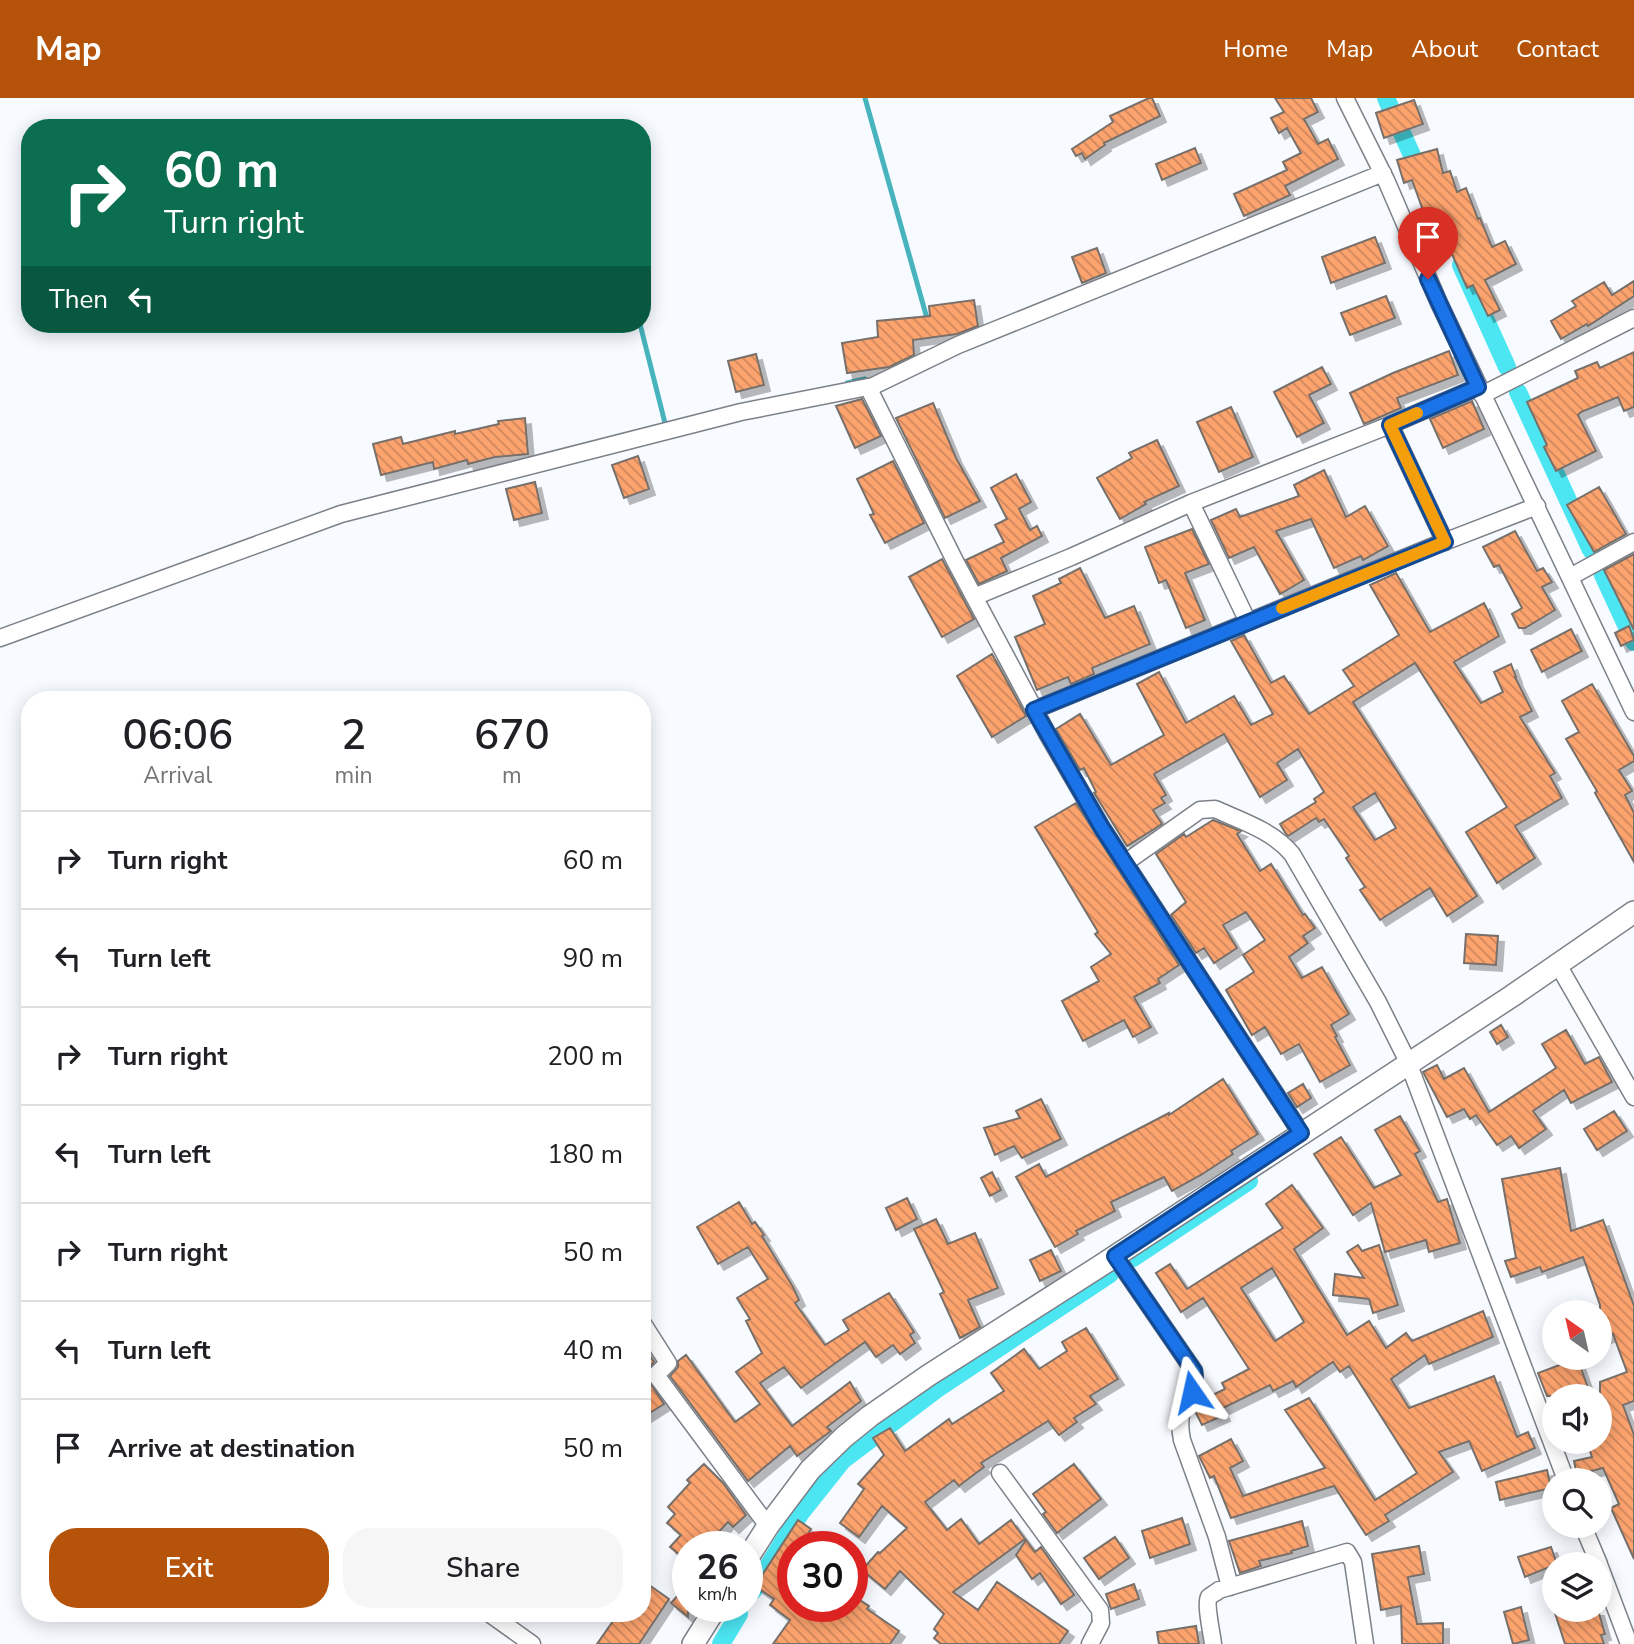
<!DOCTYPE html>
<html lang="en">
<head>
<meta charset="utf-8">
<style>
	:root { --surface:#fff; --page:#f6f6f6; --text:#202124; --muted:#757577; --line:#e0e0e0; --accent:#b45309 }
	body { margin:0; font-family:"Nunito Sans",sans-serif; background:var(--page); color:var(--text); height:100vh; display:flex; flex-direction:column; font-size:26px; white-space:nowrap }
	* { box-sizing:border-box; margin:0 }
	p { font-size:23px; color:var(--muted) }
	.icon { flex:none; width:38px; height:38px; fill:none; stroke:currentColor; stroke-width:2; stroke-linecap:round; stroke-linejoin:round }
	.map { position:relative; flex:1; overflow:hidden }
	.details { position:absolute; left:21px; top:593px; width:630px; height:931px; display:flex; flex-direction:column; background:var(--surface); border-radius:28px; box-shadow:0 4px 18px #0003 }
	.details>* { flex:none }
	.banner { position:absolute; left:21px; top:21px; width:630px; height:214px; border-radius:28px; box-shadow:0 4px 18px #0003; background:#0b6e4f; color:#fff; overflow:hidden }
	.needle { width:46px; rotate:326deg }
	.controls { position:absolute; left:1542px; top:1202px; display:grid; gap:14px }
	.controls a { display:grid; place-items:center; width:70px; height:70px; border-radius:50%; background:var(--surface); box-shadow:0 4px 18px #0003; font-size:35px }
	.speed { position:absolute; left:672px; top:1433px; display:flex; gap:14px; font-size:35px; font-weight:700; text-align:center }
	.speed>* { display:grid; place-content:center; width:91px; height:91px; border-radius:50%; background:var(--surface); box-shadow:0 4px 18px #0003; line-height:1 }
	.speed small { font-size:18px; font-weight:400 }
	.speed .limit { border:10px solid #d22; background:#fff; color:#111 }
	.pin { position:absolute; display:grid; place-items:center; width:60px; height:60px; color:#fff; margin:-72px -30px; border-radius:50% 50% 50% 0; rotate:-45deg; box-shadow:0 0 7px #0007 }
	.pin .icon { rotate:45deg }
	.me { position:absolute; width:77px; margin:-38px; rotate:349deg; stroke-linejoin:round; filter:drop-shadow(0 0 5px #0008) }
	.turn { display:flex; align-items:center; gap:24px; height:147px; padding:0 28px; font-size:32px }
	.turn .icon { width:91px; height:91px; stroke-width:2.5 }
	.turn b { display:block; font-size:49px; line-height:60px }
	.then { display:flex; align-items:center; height:66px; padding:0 28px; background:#0003; gap:14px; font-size:26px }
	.eta { display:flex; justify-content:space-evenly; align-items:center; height:119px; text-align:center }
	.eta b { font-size:42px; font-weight:600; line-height:49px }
	.cta { display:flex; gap:14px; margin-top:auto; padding:14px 28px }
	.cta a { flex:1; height:80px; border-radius:28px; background:var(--accent); color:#fff; font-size:28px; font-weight:600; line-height:80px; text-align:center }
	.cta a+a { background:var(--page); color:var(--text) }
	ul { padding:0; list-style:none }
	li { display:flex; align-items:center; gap:21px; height:98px; padding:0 28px; border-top:2px solid var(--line) }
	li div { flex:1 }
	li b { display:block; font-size:26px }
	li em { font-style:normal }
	header { display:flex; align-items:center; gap:42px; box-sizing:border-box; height:98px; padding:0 35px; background:var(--accent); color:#fff }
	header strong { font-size:33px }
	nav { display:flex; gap:38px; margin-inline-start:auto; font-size:24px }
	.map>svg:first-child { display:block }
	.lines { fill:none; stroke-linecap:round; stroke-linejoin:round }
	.stream { stroke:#46b3bd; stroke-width:5 }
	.canal { stroke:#4be6f2; stroke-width:18 }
	.building { fill:url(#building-back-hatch); stroke:#776f6a; stroke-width:2; fill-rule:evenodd; filter:url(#shadow) }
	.minor-casing { stroke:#7c8088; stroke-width:19 }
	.major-casing { stroke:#7c8088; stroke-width:24 }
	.minor { stroke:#fff; stroke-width:16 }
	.major { stroke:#fff; stroke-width:21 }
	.route-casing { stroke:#114b97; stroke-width:18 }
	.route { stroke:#1a73e8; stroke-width:12 }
	.slow { stroke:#f59e0b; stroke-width:12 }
</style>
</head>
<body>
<header>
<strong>Map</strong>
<nav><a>Home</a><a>Map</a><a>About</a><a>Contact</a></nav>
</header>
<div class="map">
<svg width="1634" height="1546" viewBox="0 0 1634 1546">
	<defs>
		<pattern id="building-back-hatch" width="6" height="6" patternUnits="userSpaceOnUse" patternTransform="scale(1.75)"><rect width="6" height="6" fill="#fda36e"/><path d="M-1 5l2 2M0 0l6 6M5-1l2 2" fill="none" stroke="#ce865c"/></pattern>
		<filter id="shadow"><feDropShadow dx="6" dy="6" stdDeviation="0" flood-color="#0004"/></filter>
	</defs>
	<rect width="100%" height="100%" fill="#f7faff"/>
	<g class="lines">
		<path class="stream" d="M865 0 928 224
			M640 226 666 329
			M847 285 865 281"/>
		<path class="canal" d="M1386 0 1421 77
			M1461 167 1507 269
			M1518 294 1591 452
			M1603 477 1634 544
			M1133 1160 1249 1083
			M753 1493 800 1416 843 1362 937 1291 1110 1176
			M721 1546 739 1516"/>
	</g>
	<path class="building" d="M1149 0H1152L1160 18 1104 45 1105 47 1085 61 1082 55 1076 58 1072 51 1113 24 1110 18Z
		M1275 0H1311L1318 14 1304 21 1318 46 1328 41 1338 61 1285 88 1290 97 1244 118 1234 96 1287 72 1283 64 1301 55 1287 30 1279 35 1271 20 1284 14Z
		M1414 2 1423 26 1384 40 1376 15Z
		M1195 50 1201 65 1162 82 1156 66Z
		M1437 51 1443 75 1450 73 1457 94 1466 90 1478 121 1480 120 1492 149 1505 143 1516 166 1485 182 1500 212 1488 218 1473 187 1467 190 1440 129 1423 136 1417 122 1425 118 1412 82 1404 85 1397 62Z
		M1375 139 1385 165 1331 185 1322 159Z
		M1097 150 1106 175 1082 185 1072 159Z
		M1634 183V198L1588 228 1587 226 1561 241 1551 223 1576 208 1572 203 1604 184 1612 197Z
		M1386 198 1395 220 1350 237 1341 215Z
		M974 202 978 228 957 236 913 242 914 257 889 269 847 275 842 245 878 239 877 223 930 218 929 208Z
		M1449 253 1458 277 1397 300 1401 310 1364 326 1350 295 1393 275Z
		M1634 254V309L1624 313 1618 299 1581 314 1578 317 1596 353 1556 373 1544 349 1547 347 1527 304 1578 280 1575 273 1597 264 1600 270Z
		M756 256 764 287 736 294 728 263Z
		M1322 269 1331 286 1309 297 1324 325 1297 339 1274 294Z
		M862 301 881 338 855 350 836 308Z
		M1472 303 1484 331 1443 350 1430 321Z
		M933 305 956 360 980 403 945 420 896 320Z
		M1231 309 1253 359 1219 374 1197 324Z
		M525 320 528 356 495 359 468 366 467 362 434 371 433 364 381 377 373 346 401 339 403 346 455 333V336L499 326 498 323Z
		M1157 342 1179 388 1144 404 1146 406 1120 421 1097 380 1132 360 1129 355Z
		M638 358 649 391 624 400 612 367Z
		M893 363 924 425 885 445 870 417 874 416 857 381Z
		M1324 372 1346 419 1365 408 1388 448 1363 462 1361 458 1334 470 1311 421 1276 433 1304 482 1280 496 1254 449 1229 460 1211 422 1236 411 1240 419 1299 398 1294 387Z
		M1016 376 1031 404 1019 411 1030 432 1037 428 1042 438 1001 460 1007 473 979 486 966 462 1004 444 995 427 1007 421 991 390Z
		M535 384 542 415 514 422 506 391Z
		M1599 389 1626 436 1594 454 1567 407Z
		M1192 431 1209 466 1185 475 1205 522 1186 530 1166 482 1159 485 1145 449Z
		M1515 433 1537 473 1543 470 1552 484 1542 489 1555 512 1525 530H1519L1512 516 1522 510 1499 467 1494 469 1483 449Z
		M1634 456V532L1604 472Z
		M942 461 974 521 942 539 909 479Z
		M1080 470 1105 520 1134 508 1150 546 1092 570 1094 576 1071 586 1068 579 1037 592 1015 539 1045 526 1033 498 1061 485 1059 481Z
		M1396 475 1430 534 1484 505 1488 513 1499 538 1454 564 1481 605 1503 594 1494 574 1511 566 1516 579H1515L1532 613 1520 619 1555 675 1550 678 1562 700 1515 728 1535 760 1497 785 1466 734 1507 709 1415 565 1353 604 1477 798 1447 818 1430 790 1380 822 1360 792 1365 789 1346 760 1349 758 1324 721 1319 724 1316 720 1288 738 1286 736 1280 726 1316 704 1314 701 1324 694 1298 651 1277 665 1287 682 1260 699 1224 636 1154 676 1166 697 1161 700 1165 705 1153 712 1162 726 1127 748 1094 695 1096 694 1084 670 1080 672 1056 631 1080 616 1111 667 1164 637 1137 586 1159 574 1186 625 1234 598 1251 627 1273 616 1231 543 1244 537 1271 585 1284 578 1309 616 1354 588 1343 572 1399 537 1370 487ZM1375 695 1396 730 1375 742 1353 709Z
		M1629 528 1634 542 1621 548 1615 535Z
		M1571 531 1582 553 1542 574 1531 552Z
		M992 556 1026 618 992 639 957 578Z
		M1592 586 1634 658V663L1619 672 1632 693 1625 697 1634 715V764L1595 695 1597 693 1566 641 1579 634 1562 603Z
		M1076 705 1179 867 1158 881 1160 885 1134 899 1151 929 1133 939 1124 922 1083 943 1062 903 1099 883 1091 869 1111 856 1095 836 1098 834 1035 729Z
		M1213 722 1241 733 1237 736 1260 773 1271 766 1303 817 1305 816 1315 830 1303 838 1308 845 1289 859 1302 880 1322 869 1349 916 1331 927 1337 938 1335 939 1350 967 1320 984 1299 946 1281 956 1265 929 1252 937 1226 892 1254 874 1243 857 1265 842 1246 814 1223 827 1237 850 1214 865 1204 850 1196 855 1171 817 1186 804 1156 756 1184 736 1186 739Z
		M1466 836 1498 838 1496 867 1464 865Z
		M1501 927 1508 939 1497 946 1490 934Z
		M1566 932 1585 966 1599 959 1612 984 1571 1005 1564 992 1533 1013 1546 1031 1519 1050 1511 1038 1497 1047 1476 1017 1470 1021 1464 1011 1447 1019 1423 974 1437 967 1444 981 1464 970 1489 1014 1556 970 1542 946Z
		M1223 981 1258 1036 1231 1053 1233 1056 1201 1077 1172 1093 1164 1079 1111 1104 1115 1113 1076 1133 1078 1136 1055 1149 1016 1079 1039 1066 1046 1079 1169 1015V1017Z
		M1303 986 1311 1000 1297 1009 1288 995Z
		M1041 1001 1061 1041 1022 1060 1014 1048 995 1057 984 1030 1020 1020 1016 1013Z
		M1614 1013 1627 1033 1597 1052 1584 1031Z
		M1400 1018 1420 1053 1415 1056 1438 1104 1447 1101 1460 1145 1429 1154 1426 1142 1385 1154 1371 1105 1353 1117 1314 1056 1341 1039 1374 1090 1401 1077 1375 1032Z
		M1560 1070 1571 1133 1603 1122 1634 1208V1303L1623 1307 1634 1337V1461L1611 1410 1619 1406 1603 1370 1577 1377 1574 1363 1592 1359 1587 1344H1600V1284L1627 1274 1613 1236 1600 1241V1207L1583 1159 1542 1174 1540 1169 1511 1179 1505 1163 1516 1160 1502 1081Z
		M992 1074 1001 1092 990 1098 981 1080Z
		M1292 1087 1323 1130 1294 1151 1347 1237 1369 1223 1386 1250 1406 1235 1412 1243 1483 1213 1493 1239 1429 1266 1425 1257 1391 1281 1409 1310 1494 1278 1517 1339 1528 1334 1535 1350 1482 1373 1469 1343 1439 1354 1453 1374 1385 1417 1389 1423 1366 1437 1334 1388 1231 1420 1214 1378 1210 1380 1199 1358 1231 1341 1243 1363 1230 1370 1243 1398 1325 1370 1285 1312 1309 1300 1375 1402 1417 1375 1349 1268 1340 1274 1333 1264 1296 1289 1293 1283 1273 1293 1270 1287 1221 1311 1224 1317 1202 1327 1194 1311 1198 1304 1225 1291 1222 1285 1249 1271 1203 1200 1181 1214 1156 1175 1170 1166 1187 1191 1283 1130 1266 1106ZM1272 1170 1304 1224 1275 1243 1241 1190Z
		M907 1100 917 1121 896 1132 886 1110Z
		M739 1104 752 1126 755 1124 764 1137 762 1138 793 1189 799 1202 795 1205 825 1247 849 1232 843 1222 889 1195 914 1234 910 1237 915 1245 900 1256 893 1247 876 1259 865 1244 801 1290 784 1269 760 1285 792 1328 850 1284 861 1303 827 1329 831 1333 797 1358 790 1348 748 1383 670 1278 678 1269V1263L686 1257 735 1324 760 1306 736 1274 762 1255 746 1223 750 1221 737 1200 768 1181 748 1149 718 1166 697 1129Z
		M936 1121 948 1146 975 1135 998 1190 968 1202 980 1229 960 1240 940 1196 944 1194 914 1131Z
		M1358 1147 1362 1153 1379 1147 1398 1207 1373 1215 1369 1201 1333 1197 1335 1176 1364 1180 1347 1154Z
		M1051 1152 1061 1173 1040 1183 1030 1162Z
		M1086 1230 1118 1281 1090 1298 1096 1306 1074 1320 1077 1324 1059 1337 1048 1323 981 1365 984 1369 959 1388 954 1382 925 1404 947 1432 961 1421 979 1446 1011 1422 1025 1441 953 1494 978 1512 997 1484 1068 1533 1059 1546H941L934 1540 938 1535 934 1531 944 1516 900 1473 885 1491 862 1472 878 1454 880 1455 907 1430 882 1408 859 1439 840 1425 864 1391 858 1386 884 1357 873 1340 890 1330 905 1353 949 1321 952 1326 1004 1293 991 1275 1024 1251 1039 1271 1067 1253 1062 1244Z
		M642 1246 654 1264 646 1273V1279L664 1306 642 1320Z
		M1573 1262H1578L1591 1298H1547L1538 1275Z
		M704 1366 723 1385 746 1417 733 1429 728 1424 705 1449H688V1464L670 1449 681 1437 667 1425 675 1416 668 1409 690 1385 687 1382Z
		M1074 1366 1101 1401 1057 1435 1043 1416 1046 1414 1033 1396Z
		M1547 1372 1551 1390 1500 1402 1496 1384Z
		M1182 1420 1190 1446 1150 1460 1142 1433Z
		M798 1422 811 1431 799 1449H793V1508H852V1497L869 1508 867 1511 899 1533 890 1546H773L790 1522 770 1507 774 1501 755 1488Z
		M1302 1423 1308 1448 1291 1453 1292 1455 1259 1463 1261 1468 1240 1475 1229 1443Z
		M1115 1439 1129 1460 1099 1481 1084 1460Z
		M1026 1442 1035 1454 1041 1449 1074 1497 1061 1506 1040 1475 1032 1481 1016 1457Z
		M1419 1448 1424 1476 1408 1479 1417 1526 1443 1525V1546H1402L1401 1508 1381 1512 1372 1456Z
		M1551 1449 1557 1466 1525 1479 1518 1459Z
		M642 1482 669 1501 639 1546H597L618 1516H642Z
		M688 1486V1519L671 1505Z
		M1134 1486 1139 1501 1111 1511 1106 1496Z
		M1521 1509 1529 1542 1513 1546 1504 1514Z
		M1554 1512H1598L1605 1536 1601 1537 1604 1546H1565Z
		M1196 1528 1199 1546H1159L1157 1534Z"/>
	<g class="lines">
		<defs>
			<path id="minor" d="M1345 0 1386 82 1439 205 1634 614
				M869 290 958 247 1383 75
				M1482 297 1634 220
				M1390 327 1445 444
				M1191 405 1248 524
				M1570 479 1634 444
				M974 499 1071 459 1191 405 1390 327 1478 289
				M0 540 341 416 741 314 868 289 955 463 1048 637 1102 730 1301 1035
				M1034 612 1436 447 1537 408
				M1125 765 1200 712 1215 711C1242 723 1273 733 1292 756L1378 904 1408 964 1566 1382
				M1557 865 1634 999
				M1115 1158 1194 1273C1197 1289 1187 1298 1182 1313 1179 1323 1180 1332 1182 1342L1217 1439 1230 1489
				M642 1224 668 1265 656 1277 768 1428
				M1000 1375 1100 1512 1101 1525 1090 1546
				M1583 1428 1599 1466
				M1600 1469 1629 1546
				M490 1516 532 1546
				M1213 1546C1212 1536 1205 1506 1209 1499 1211 1497 1217 1494 1219 1492L1347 1454 1353 1464 1365 1546"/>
			<path id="major" d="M747 1461 768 1428 810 1372 844 1339 870 1318 929 1277 1097 1170 1512 898 1634 814
				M693 1546 717 1508"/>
		</defs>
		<use href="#minor" class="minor-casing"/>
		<use href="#major" class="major-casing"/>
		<use href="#minor" class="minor"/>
		<use href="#major" class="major"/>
	</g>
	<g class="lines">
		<defs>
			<path id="route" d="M1192 1294 1195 1284 1194 1273 1115 1158 1301 1035 1102 730 1034 612 1445 444 1390 327 1478 289 1428 181"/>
		</defs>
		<use href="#route" class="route-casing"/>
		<use href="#route" class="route"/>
		<path class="slow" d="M1282 510 1445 444 1390 327 1417 315"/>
	</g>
</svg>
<div class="controls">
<a><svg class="needle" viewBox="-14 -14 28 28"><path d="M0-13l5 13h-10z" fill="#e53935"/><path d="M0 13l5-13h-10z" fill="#757577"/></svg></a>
<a><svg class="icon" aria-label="sound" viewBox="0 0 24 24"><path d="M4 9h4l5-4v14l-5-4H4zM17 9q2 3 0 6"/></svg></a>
<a><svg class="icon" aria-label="search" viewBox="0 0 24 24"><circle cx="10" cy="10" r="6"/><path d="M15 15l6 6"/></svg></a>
<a><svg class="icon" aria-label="layers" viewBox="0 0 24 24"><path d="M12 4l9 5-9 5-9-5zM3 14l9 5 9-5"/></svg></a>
</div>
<div class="speed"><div>26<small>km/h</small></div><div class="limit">30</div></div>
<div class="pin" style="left:1428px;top:181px;background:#d93025"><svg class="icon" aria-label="arrive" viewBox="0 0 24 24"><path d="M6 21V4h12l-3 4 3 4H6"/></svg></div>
<svg class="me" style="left:1192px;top:1294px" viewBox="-20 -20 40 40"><path d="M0-17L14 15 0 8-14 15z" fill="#1a73e8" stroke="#fff" stroke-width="4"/></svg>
<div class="banner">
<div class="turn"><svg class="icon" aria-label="right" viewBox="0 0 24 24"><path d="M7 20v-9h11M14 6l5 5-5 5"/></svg><div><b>60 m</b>Turn right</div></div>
<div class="then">Then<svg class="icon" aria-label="left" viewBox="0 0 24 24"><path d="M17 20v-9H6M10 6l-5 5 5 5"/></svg></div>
</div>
<section class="details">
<div class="eta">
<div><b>06:06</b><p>Arrival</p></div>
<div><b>2</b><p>min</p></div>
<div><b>670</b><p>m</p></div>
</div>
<ul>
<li><svg class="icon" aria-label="right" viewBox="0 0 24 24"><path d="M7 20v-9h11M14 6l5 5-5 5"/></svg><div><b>Turn right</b></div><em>60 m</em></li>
<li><svg class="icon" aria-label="left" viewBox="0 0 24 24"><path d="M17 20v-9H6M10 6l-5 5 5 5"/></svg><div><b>Turn left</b></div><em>90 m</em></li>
<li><svg class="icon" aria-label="right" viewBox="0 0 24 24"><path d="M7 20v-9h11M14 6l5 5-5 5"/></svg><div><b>Turn right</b></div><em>200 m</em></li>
<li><svg class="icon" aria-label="left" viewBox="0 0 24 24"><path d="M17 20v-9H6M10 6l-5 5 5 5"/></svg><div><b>Turn left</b></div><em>180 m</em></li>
<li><svg class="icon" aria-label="right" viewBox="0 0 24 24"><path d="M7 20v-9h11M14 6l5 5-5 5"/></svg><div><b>Turn right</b></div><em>50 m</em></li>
<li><svg class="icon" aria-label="left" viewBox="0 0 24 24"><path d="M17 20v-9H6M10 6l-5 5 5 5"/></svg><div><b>Turn left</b></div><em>40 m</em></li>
<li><svg class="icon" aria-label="arrive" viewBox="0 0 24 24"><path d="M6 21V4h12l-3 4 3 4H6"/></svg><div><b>Arrive at destination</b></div><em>50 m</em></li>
</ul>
<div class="cta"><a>Exit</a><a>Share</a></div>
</section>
</div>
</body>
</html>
